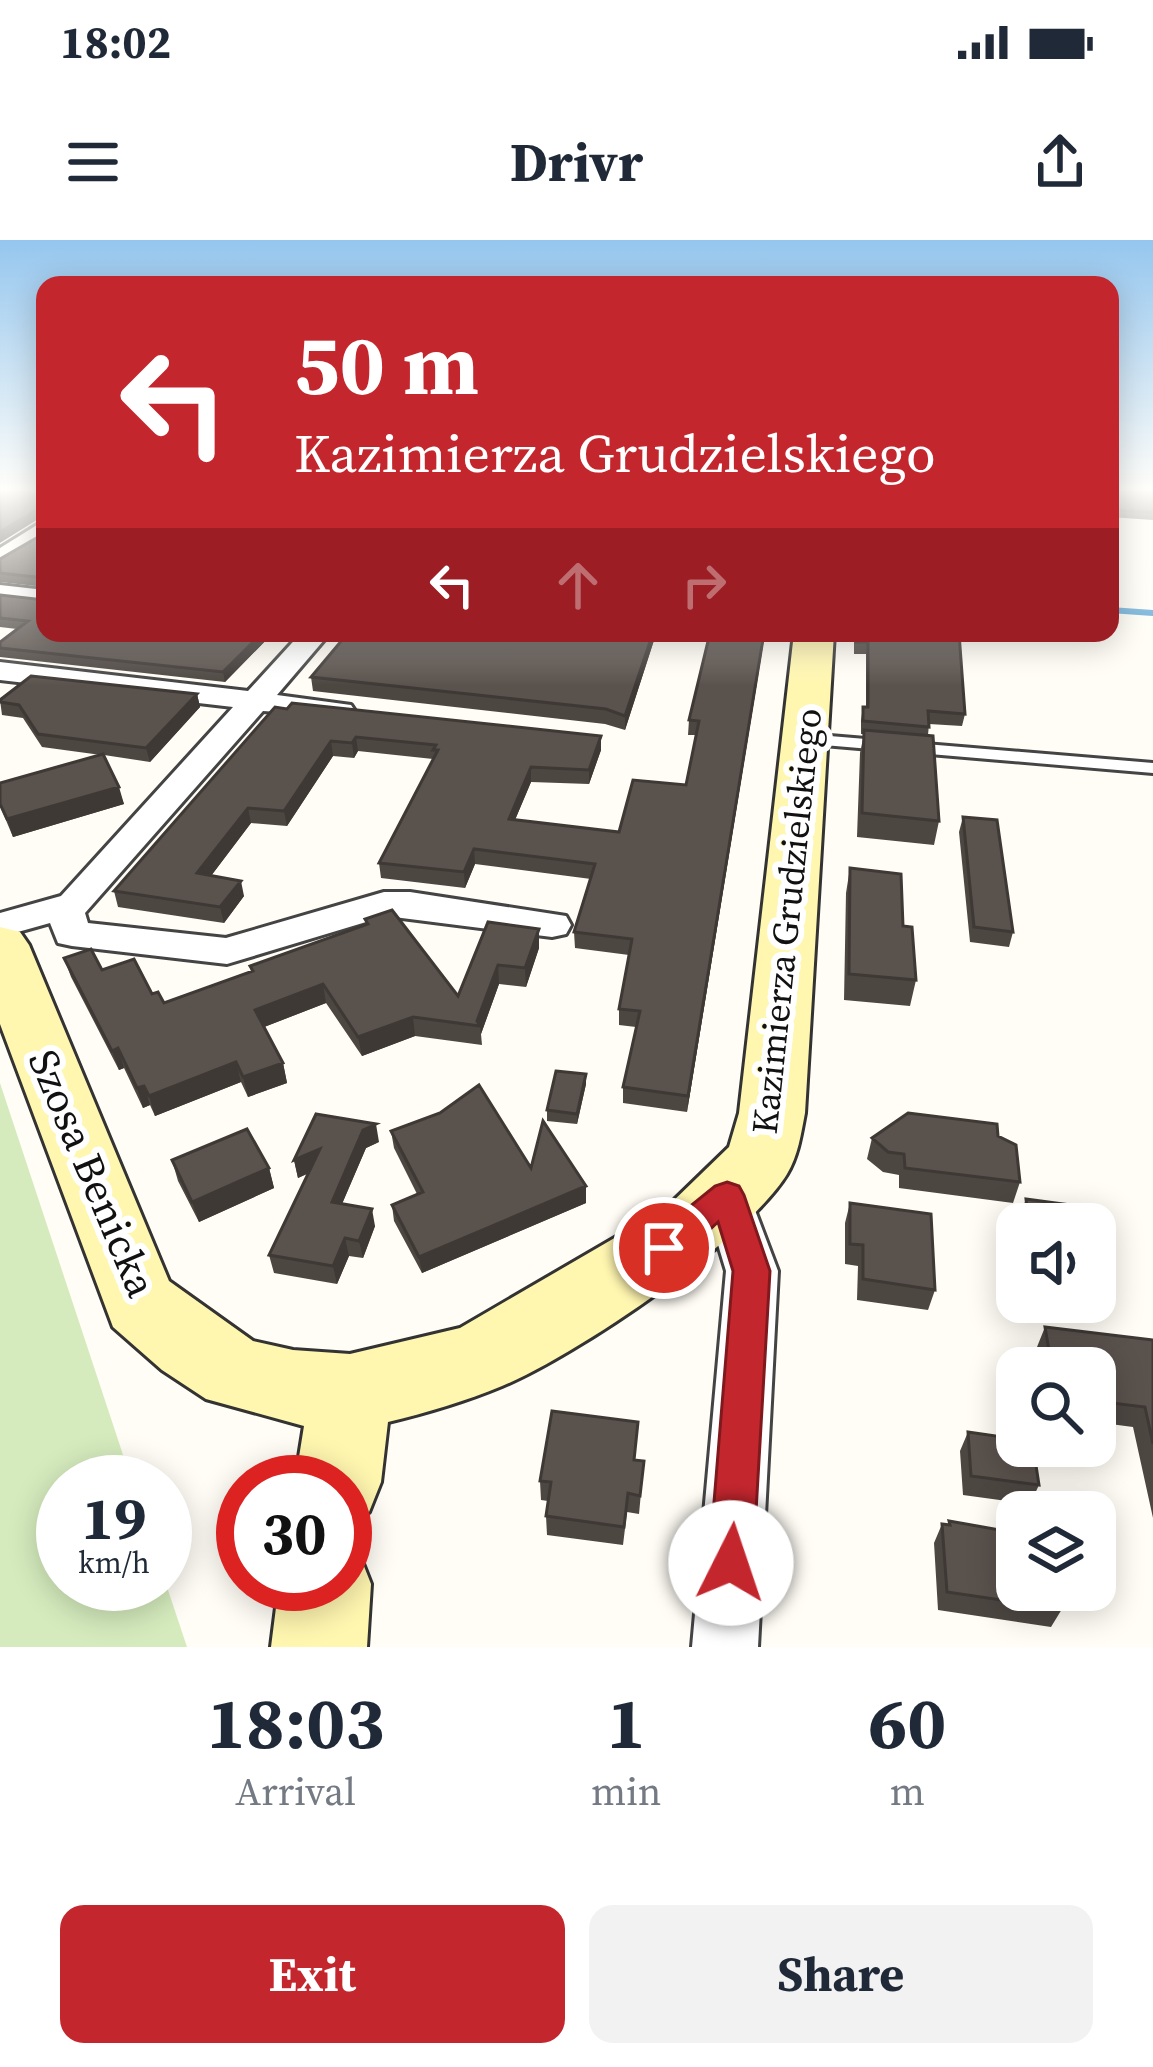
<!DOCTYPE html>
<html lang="en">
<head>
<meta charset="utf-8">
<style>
	:root { --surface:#fff; --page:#f2f2f3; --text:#1f2937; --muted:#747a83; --accent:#c4262e }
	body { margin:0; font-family:"Source Serif 4",serif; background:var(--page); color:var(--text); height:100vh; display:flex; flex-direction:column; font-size:45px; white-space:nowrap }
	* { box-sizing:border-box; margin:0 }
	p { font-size:39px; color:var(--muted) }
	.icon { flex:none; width:66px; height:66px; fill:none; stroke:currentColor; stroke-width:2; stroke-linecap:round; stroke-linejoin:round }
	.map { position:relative; height:1407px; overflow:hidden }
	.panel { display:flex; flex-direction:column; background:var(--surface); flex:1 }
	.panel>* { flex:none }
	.banner { position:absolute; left:36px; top:36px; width:1083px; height:366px; border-radius:24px; box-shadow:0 6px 30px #0003; background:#c4262e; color:#fff; overflow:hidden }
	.fabs { position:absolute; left:996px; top:963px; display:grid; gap:24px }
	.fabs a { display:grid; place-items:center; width:120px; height:120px; border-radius:24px; background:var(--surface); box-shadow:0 6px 30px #0003; font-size:60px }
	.speed { position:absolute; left:36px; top:1215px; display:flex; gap:24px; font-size:60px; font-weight:700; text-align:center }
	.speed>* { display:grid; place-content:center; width:156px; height:156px; border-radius:50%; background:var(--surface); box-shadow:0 6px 30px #0003; line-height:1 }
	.speed small { font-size:30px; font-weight:400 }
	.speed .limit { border:18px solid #d22; background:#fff; color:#111 }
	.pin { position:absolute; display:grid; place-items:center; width:102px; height:102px; color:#fff; margin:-51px; border:6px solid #fff; border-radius:50%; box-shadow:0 3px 12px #0007 }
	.me { position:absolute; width:132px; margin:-66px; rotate:4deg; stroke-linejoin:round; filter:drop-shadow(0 0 9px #0008) }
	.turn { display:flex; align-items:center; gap:42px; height:252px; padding:0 60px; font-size:54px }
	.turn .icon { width:156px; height:156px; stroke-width:2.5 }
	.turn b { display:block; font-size:84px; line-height:102px }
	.lanes { display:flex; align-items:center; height:114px; padding:0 60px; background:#0003; justify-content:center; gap:60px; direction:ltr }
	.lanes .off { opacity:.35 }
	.eta { display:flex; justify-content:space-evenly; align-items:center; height:204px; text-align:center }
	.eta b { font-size:72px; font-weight:700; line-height:84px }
	.primary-button { display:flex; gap:24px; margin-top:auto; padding:24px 60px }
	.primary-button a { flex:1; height:138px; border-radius:24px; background:var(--accent); color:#fff; font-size:48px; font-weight:700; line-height:138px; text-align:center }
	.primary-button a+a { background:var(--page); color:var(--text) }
	.status { display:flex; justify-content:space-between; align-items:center; height:84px; padding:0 60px; background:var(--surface); direction:ltr }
	.status svg { height:33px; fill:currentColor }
	header { display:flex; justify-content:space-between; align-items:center; height:156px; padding:0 60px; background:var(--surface); font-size:54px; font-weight:700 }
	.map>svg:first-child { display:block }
	.green { fill:#d5ebbd }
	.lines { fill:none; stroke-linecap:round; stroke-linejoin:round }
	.stream { stroke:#3f96cf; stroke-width:6 }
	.lane-casing { stroke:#444; stroke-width:6 }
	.street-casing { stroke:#444; stroke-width:6 }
	.secondary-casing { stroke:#333; stroke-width:6 }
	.lane { fill:#fff; fill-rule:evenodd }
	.street { fill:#fff; fill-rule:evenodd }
	.secondary { fill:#fff6b0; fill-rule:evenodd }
	.wall { fill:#4d4742 }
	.shaded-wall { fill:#3f3936 }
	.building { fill:#5a524d; stroke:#3f3936; stroke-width:3 }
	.route { fill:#c4262e; stroke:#7f191e; stroke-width:3 }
	.labels { text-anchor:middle; stroke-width:12; stroke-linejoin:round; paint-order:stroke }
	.street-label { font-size:36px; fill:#111; stroke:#fff }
	.near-street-label { font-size:42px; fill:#111; stroke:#fff }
</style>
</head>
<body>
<div class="status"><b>18:02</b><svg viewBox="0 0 49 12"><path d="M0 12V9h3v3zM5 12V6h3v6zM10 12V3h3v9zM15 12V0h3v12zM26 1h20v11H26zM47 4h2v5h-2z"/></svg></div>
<header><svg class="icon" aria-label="menu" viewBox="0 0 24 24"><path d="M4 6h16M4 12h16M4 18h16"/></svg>Drivr<svg class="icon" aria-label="share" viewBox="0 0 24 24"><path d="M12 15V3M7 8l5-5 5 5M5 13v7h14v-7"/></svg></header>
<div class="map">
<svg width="1153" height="1407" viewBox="0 0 1153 1407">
	<rect width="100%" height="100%" fill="#fffdf5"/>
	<path class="green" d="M0 843 132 1242H63V1344L165 1341 187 1407H0Z"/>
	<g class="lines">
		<path class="stream" d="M1110 370 1153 373"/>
		<defs>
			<path id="lane" d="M806 494 1153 523V533L800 503V495Z"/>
			<path id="street" d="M45 280V298L0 326V308Z
				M0 345 45 350V366L0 361Z
				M301 393H330L277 455 351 465 355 471 351 477 263 471 85 673 88 683 226 698 384 652H410L566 676 571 685 566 694 552 697 386 676 227 724 72 706 58 703 50 683 0 697V673L61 656 233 467 0 440V422L248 451Z
				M727 936 744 941 778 1031 758 1407H692L726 1031 703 955 710 941Z"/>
			<path id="secondary" d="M794 393H834L805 873C801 894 798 916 787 934 747 1000 575 1116 502 1146 466 1161 426 1173 388 1182L381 1242 369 1272 345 1282V1242H295L304 1186 206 1159 162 1130 113 1087 0 784V687L20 692 29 705 169 1041 253 1101 293 1110 350 1114 460 1088 666 968 729 907 739 873Z
				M345 1306 358 1311 371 1344 367 1407H271L279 1344H345Z"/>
		</defs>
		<use href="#lane" class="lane-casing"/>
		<use href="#street" class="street-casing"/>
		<use href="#secondary" class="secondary-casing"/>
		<use href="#lane" class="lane"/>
		<use href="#street" class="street"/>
		<use href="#secondary" class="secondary"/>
	</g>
	<path class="wall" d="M1110 249H1153V280L1110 277Z
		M45 293V347L0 342V319Z
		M0 355 45 393H273L225 442 0 417V402L17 389 0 387Z
		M348 393H765L687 872 623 863V847L636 787 619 785V769L629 715 575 708 574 692 591 639 475 624 465 648 381 638 379 623 433 519 358 511 354 518 333 516 287 586 251 583 211 636 244 656 224 683 118 667 114 651 275 467 601 510 589 544 531 542 515 580 619 592 686 545 696 495H688L689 480 708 399 656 394 625 490 605 484 313 451 311 437Z
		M854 393H959L965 474 962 486 929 484 928 495 939 581 934 605 857 597 860 513 864 494H861V480L863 467H866V414H854Z
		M197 454 200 467 150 522 104 515 124 564 13 597 0 566V543L101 515 42 507 23 478 2 475 0 460Z
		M963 577 1013 692 1009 707 970 702 959 592Z
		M850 628 903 686 916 740 910 766 844 760 846 653Z
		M365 679 458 756 488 682 539 708 526 747 499 744 481 794 482 805 415 796 362 816 326 763 264 787 283 823 287 843 248 857 241 842 155 876 150 865 143 868 124 828 119 830 71 737 64 718 102 730 152 754 164 763 251 732 250 726 366 685Z
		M586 834V844L577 884 547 881V870Z
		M391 891 531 928 586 946V963L422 1033 394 981 392 965 417 954 394 908Z
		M872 898 1020 942 1013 963 899 948V935L883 932 867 919Z
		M379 902 366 908 342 964 375 986 363 1018 349 1016 337 1044 274 1033 269 1015 308 933 298 938 294 920Z
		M172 920 269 928 274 948 199 982 178 941Z
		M1026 959 1101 969 1113 1027 1103 1047 1095 1046V984H1019L1018 980Z
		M850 963 935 1050 928 1070 857 1060 858 1026 845 1024V983Z
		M1045 1087 1153 1100V1278L1133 1187 1095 1182V1128H1040L1037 1107Z
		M968 1192 1039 1245 1030 1264 963 1255 960 1211Z
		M635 1220 644 1221 639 1274 627 1272 623 1305 547 1295 546 1276 548 1261 541 1260 540 1241Z
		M949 1281 1062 1369 1051 1387 938 1370 934 1303 942 1284 948 1285Z"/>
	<path class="shaded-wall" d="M40 268 43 276 0 303V292Z
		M262 393H273L225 442 223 432Z
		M653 393 656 394 625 490V476Z
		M765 393 687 872 688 856Z
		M197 454 200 467 150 522 146 508Z
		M601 496V510L589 544V530Z
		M356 497 358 511 354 518 352 503Z
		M331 501 333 516 287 586 284 571Z
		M531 527V542L509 594V579Z
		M119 547 124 564 13 597 7 579Z
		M248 568 251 583 201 649 197 633Z
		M474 609 475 624 465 648 464 632Z
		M241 641 244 656 224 683 220 667Z
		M539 689V708L526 747 525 728Z
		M498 725 499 744 481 794 480 786 477 781Z
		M323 744 326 763 259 789 255 770Z
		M413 777 415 796 362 816 358 797Z
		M118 808 124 828 119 830 112 811Z
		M236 822 241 842 155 876 149 856Z
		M283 823 287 843 248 857 243 837Z
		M586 834V844L577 884V874Z
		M144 846 150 865 143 868 137 848Z
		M376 884 379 902 366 908 335 980 332 962 363 890Z
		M320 909 323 927 298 938 294 920Z
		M269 928 274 948 199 982 192 962Z
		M586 946V963L422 1033 419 1017Z
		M372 969 375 986 363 1018 359 1001Z
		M345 998 349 1016 337 1044 333 1026Z"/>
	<path class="building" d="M0 249H45V268H40L0 292Z
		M1110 249H1153V272L1110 270Z
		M45 290V338L0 333V319L45 293Z
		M0 355 45 360V393H262L223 432 0 408V402L28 381 0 378Z
		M348 393H653L625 476 606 469 311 437Z
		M710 393H764L688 856 623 847 640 771 619 769 632 699 574 692 595 624 474 609 464 632 379 623 438 510H433L436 505 356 497 352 503 331 501 284 571 248 568 197 633 241 641 220 667 114 651 275 467 287 469 292 463 601 496 589 530 531 527 509 579 619 592 633 540 686 545 699 481 689 480Z
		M856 393H959L965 474 928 471 929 487 863 481V467H868V402H856Z
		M31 436 197 454 146 508 38 494 19 465 0 462V460Z
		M864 490 933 496 939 581 862 573Z
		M103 514 119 547 7 579 0 564V543Z
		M963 577 997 580 1013 692 974 687Z
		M850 628 901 634 903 686 912 687 916 740 849 734Z
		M392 670 458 756 488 682 539 689 525 728 498 725 477 781 480 786 413 777 358 797 323 744 255 770 283 823 243 837 236 822 149 856 144 846 137 848 118 808 112 811 64 718 91 709 102 730 134 719 152 754 158 752 164 763 253 731 250 726 368 684 365 679Z
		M556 831 586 834 577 874 547 870Z
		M479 845 531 928 543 881 586 946 419 1017 392 965 423 952 391 891 440 873Z
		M908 873 997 884 998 896 1016 905 1020 942 905 928 904 914 888 912 872 898Z
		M316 874 376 884 363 890 332 962 372 969 359 1001 345 998 333 1026 269 1015 320 909 294 920Z
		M247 889 269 928 192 962 172 920Z
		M1026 959 1101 969 1113 1027 1095 1024V984H1029Z
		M850 963 931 974 935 1050 863 1039V1005L850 1004Z
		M1045 1087 1153 1100V1204L1145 1167 1095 1161V1128H1052Z
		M552 1171 638 1182 634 1220 644 1221 640 1256 628 1253 624 1287 546 1276 551 1242 540 1241Z
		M968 1192 1017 1199V1206H1033L1039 1245 971 1236Z
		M949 1281 1017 1293V1350H1059L1062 1369 947 1352 942 1284 950 1285Z"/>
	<linearGradient id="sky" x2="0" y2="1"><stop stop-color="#95c6ee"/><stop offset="0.56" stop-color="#fffefa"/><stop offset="1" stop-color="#fffefa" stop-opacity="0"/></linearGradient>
	<rect width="1153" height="446" fill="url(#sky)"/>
	<path class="route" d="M727 942 739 946 744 955 770 1031 753 1323 746 1338 731 1345 715 1338 709 1323 733 1031 718 982C699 999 678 1028 651 1018L646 1008 651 998 715 946Z"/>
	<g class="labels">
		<g class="street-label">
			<text transform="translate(786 681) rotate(-84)" y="13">Kazimierza Grudzielskiego</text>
		</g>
		<g class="near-street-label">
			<text transform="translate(93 933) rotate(67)" y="15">Szosa Benicka</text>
		</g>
	</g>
</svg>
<div class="fabs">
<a><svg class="icon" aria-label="sound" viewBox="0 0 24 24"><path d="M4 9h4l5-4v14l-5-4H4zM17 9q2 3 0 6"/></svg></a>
<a><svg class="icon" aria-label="search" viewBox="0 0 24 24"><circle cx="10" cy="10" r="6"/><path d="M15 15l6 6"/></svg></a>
<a><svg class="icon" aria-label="layers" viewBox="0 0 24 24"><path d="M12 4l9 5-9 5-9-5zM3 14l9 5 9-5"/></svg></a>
</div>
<div class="speed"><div>19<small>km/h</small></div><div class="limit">30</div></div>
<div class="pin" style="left:664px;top:1008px;background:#d93025"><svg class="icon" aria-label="arrive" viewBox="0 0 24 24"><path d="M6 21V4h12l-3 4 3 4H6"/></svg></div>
<svg class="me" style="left:731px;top:1323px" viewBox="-20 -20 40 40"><circle r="19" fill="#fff"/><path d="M0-13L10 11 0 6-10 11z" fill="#c4262e"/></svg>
<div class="banner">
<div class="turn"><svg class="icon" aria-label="left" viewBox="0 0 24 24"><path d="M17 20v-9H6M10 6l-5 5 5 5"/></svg><div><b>50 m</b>Kazimierza Grudzielskiego</div></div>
<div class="lanes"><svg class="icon" aria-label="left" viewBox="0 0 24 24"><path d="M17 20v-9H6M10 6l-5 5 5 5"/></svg><svg class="icon off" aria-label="ahead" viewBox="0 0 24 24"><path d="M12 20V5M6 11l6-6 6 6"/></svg><svg class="icon off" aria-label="right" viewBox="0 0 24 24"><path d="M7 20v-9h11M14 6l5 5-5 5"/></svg></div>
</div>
</div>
<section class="panel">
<div class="eta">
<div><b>18:03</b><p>Arrival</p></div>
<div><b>1</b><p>min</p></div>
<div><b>60</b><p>m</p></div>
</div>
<div class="primary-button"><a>Exit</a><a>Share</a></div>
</section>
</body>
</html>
